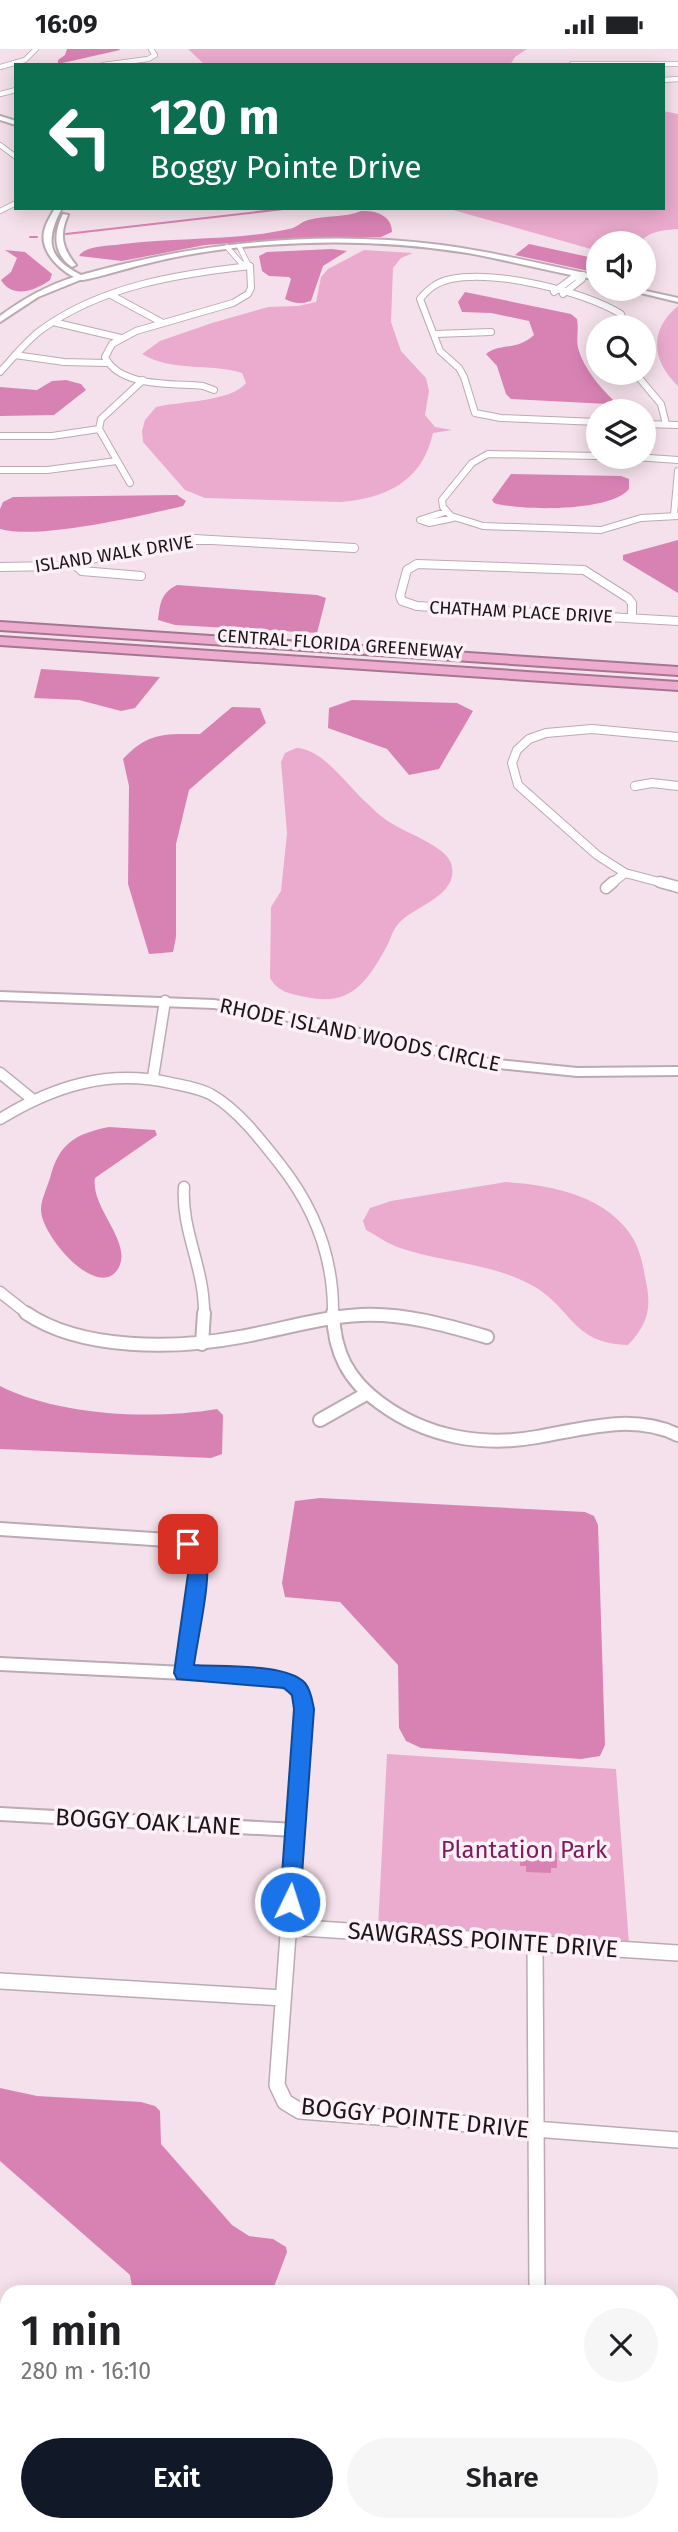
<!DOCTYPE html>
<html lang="en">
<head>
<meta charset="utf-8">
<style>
	:root { --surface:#fff; --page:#f6f6f6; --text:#202124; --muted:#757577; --accent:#111827 }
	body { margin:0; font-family:"Fira Sans",sans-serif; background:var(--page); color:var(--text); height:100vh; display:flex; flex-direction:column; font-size:26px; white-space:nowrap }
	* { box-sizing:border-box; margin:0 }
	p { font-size:23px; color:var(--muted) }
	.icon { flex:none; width:38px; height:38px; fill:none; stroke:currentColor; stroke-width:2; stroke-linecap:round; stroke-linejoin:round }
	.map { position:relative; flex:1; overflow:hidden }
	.sheet { position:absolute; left:0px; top:2236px; width:679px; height:247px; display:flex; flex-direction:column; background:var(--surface); border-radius:21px 21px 0 0; box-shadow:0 4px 18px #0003 }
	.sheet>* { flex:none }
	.guide { position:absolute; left:14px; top:14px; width:651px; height:147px; border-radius:0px; box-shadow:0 4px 18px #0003; background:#0b6e4f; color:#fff; overflow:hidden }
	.buttons { position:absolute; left:586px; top:182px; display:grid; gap:14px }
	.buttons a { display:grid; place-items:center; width:70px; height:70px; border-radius:50%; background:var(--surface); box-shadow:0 4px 18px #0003; font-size:35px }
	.pin { position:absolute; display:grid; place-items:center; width:60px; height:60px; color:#fff; margin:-30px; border-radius:14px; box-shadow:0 4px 10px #0006 }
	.me { position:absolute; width:77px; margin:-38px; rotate:4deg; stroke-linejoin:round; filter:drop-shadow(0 0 5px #0008) }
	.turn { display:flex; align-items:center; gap:24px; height:147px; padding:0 21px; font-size:32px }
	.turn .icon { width:91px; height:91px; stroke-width:2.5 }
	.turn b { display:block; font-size:49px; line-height:60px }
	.round { display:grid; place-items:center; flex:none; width:74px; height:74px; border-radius:37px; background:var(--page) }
	.summary { display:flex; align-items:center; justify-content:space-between; height:119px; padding:0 21px }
	h1 { font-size:42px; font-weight:600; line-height:52px }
	.primary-button { display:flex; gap:14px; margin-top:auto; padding:14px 21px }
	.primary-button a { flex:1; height:80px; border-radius:42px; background:var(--accent); color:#fff; font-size:28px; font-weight:600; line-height:80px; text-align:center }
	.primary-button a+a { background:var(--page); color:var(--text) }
	.status { display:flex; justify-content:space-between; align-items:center; height:49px; padding:0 35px; background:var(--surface); direction:ltr }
	.status svg { height:19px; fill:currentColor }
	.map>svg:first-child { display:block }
	.green { fill:#ebabce }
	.water { fill:#d882b4 }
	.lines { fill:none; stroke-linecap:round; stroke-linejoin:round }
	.stream { stroke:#d882b4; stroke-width:2 }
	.minor-far5-casing { stroke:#bcaab3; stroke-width:6 }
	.minor-far4-casing { stroke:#bcaab3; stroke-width:8 }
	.minor-far3-casing { stroke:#bcaab3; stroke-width:10 }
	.minor-far2-casing { stroke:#bcaab3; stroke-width:13 }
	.minor-far1-casing { stroke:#bcaab3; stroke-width:16 }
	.minor-casing { stroke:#bcaab3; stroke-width:18 }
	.tertiary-casing { stroke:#bcaab3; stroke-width:4 }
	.motorway-casing { stroke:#a47690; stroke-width:4 }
	.minor-far5 { stroke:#fff; stroke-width:4.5 }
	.minor-far4 { stroke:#fff; stroke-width:6 }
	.minor-far3 { stroke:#fff; stroke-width:8 }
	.minor-far2 { stroke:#fff; stroke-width:10 }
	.minor-far1 { stroke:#fff; stroke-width:12 }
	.minor { stroke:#fff; stroke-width:15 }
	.tertiary { fill:#fff; fill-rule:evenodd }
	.motorway { fill:#eeabd0; fill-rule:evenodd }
	.route { fill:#1a73e8; stroke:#114b97; stroke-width:2 }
	.labels { text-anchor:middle; stroke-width:7; stroke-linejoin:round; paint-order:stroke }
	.far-street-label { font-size:18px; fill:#1c1519; stroke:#fdf1f7 }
	.street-label { font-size:21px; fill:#1c1519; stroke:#fdf1f7 }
	.near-street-label { font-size:24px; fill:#1c1519; stroke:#fdf1f7 }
	.near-park-label { font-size:24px; fill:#7f1a5d; stroke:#fdf1f7 }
</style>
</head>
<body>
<div class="status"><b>16:09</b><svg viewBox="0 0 49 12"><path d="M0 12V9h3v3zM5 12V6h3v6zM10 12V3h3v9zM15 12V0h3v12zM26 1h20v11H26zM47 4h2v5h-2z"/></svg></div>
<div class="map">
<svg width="678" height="2483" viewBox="0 0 678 2483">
	<rect width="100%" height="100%" fill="#f5e1eb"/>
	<path class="green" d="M188 0H527L515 8 510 16H205Z
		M663 62 678 65V180C663 181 649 182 639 194H598V202L446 159H663Z
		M364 201 413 204 401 209 393 219 391 273 401 302 426 329 429 342 425 366 435 378 452 381 433 384C422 433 386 449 341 453L205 449 185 441 143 393 142 382 145 371 156 358C180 352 231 353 246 334L242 324C210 314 171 323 142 305L160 292 212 274 268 258 298 257 316 253 321 228 328 220Z
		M678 257V337C651 311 649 281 678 257Z
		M296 699C323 699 348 738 369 756 374 761 379 766 385 770 400 782 445 796 451 814 461 846 416 856 399 874 393 880 391 889 387 897 367 933 351 958 306 948 290 945 278 943 270 929L271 858 281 842 287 784 281 713 285 704Z
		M506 1133C552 1136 609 1147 634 1191 640 1202 643 1216 645 1228 652 1258 649 1274 628 1296 572 1294 574 1262 535 1238 494 1214 444 1214 400 1199 388 1195 377 1187 366 1181L363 1172 370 1159 391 1152Z
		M387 1705 616 1720 629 1895 378 1879Z"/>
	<path class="water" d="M67 0H119L120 1 58 15V11L65 6Z
		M361 162C375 161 392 166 392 183L381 188H315L205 196 122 212 79 207C86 196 110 197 123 195 178 188 235 192 289 180 296 179 301 173 308 171 326 166 344 169 361 162Z
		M529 195 598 210V224L515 206Z
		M332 200 347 202 323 217 311 252C302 255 294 255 285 250L291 230 289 228 269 227 262 222 259 207 267 203Z
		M5 201 25 203 52 225 50 231C35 242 12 250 1 231L11 223 17 209Z
		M465 243 571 265 577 270C579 280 576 290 578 299 584 320 599 337 614 352L608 355 511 350 506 345 497 317 486 305C499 294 517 302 534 286L529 272 491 264 462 263 458 253Z
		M66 331 81 335 86 341 54 366 0 367V338L37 341 52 332Z
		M511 425 621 427 629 430V440C611 463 520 462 494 454L492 451Z
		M177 446 186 452 183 457C139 467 41 491 0 480V460L3 453 13 448Z
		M678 491V544L623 511V506Z
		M177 536 317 546 326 549 317 584 175 576 158 571C160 554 161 544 177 536Z
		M41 620 160 628 135 659 121 662 79 651 34 649Z
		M352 651 457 654 473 662 439 720 409 726 387 700 328 679 329 659Z
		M232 658 260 659 266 674 189 741 176 795V888L173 903 149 905 128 835 129 737 123 710C148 683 165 685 200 685Z
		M109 1078 155 1081 157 1086 95 1129C90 1158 132 1192 119 1218 100 1255 40 1186 41 1160 41 1151 47 1139 50 1129 59 1095 74 1085 109 1078Z
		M0 1337C60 1367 152 1371 217 1360L223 1366 222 1405 211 1409 0 1400Z
		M320 1449 585 1463 594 1467 598 1476 605 1696 600 1707 581 1710 421 1699 406 1692 399 1679 398 1616 340 1553 285 1548 282 1534 295 1452Z
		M526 1796 551 1797V1803H557V1819H551V1824L526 1823V1817H520V1802H525Z
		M0 2039 37 2047 141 2053 155 2057 160 2062 161 2095 232 2176 249 2187 273 2190 286 2198 287 2203 272 2243H133L130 2226 0 2112Z
		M68 2476H302L309 2483H71Z"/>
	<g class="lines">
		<path class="stream" d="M66 185 292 159
			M30 188H37"/>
		<defs>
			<path id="minor-far5" d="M572 15H678
				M103 16 148 10 155 6 151 0
				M0 18 25 11 36 0
				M663 31 678 30
				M0 45 16 41
				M0 96 16 108
				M0 162 16 154
				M239 197 250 219
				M227 198 241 214 250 217
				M235 219 250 217"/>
			<path id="minor-far4" d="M554 243 574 228 583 226 582 230 563 245
				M111 246 161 273
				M53 273 121 289
				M435 285 491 283
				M15 306 64 313 106 314
				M0 323C13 309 26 292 41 281 101 237 178 225 250 217
				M635 324 661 355 666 375
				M214 341 203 337C174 334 120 339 105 308L112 295 136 282 233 254 248 245 251 239 250 217
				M598 373 501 369 475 364 464 328 459 319 440 302 420 250C429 239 437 233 451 230 496 221 582 242 621 265L625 278
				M644 375 678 376
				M0 387H52L99 380
				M598 407 488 405 472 414 442 451 443 458 451 467 483 477 601 481 641 469 678 467
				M635 408 678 411
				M0 421H47L117 412
				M130 434 99 380 101 370 143 331
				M445 463 420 471 429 474 453 469
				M674 466 678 422
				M179 492H226"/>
			<path id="minor-far3" d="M194 490 354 499
				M72 513 82 522 141 527
				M0 518 57 517 188 490
				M632 569V554L628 549 584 521 417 515 407 521 400 547 402 552 417 557 678 572
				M635 737 652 734 678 737
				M611 835 625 824
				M667 835 625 824 597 806 518 736 512 714 517 701 529 690 546 684 592 680 678 688"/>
			<path id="minor-far2" d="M660 833 678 838
				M606 839 613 833
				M0 1024 32 1050
				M153 1028 165 952
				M0 1070C54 1037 108 1020 171 1034 185 1037 200 1039 212 1046 238 1061 261 1091 279 1114 315 1159 334 1208 333 1266
				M184 1138C181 1182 205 1219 204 1266
				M0 1243 29 1266"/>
			<path id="minor-far1" d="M26 1264C82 1302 176 1300 240 1288 280 1281 320 1268 361 1266 404 1264 446 1276 487 1288
				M333 1264C334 1303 348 1331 380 1354 426 1388 482 1398 537 1388 585 1380 632 1364 678 1386
				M202 1295 204 1264
				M320 1371 366 1345
				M0 1480 168 1491 188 1495 197 1507 198 1518 183 1624
				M0 1615 268 1628C290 1632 299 1638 304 1660L294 1806
				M0 1765 295 1781"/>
			<path id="minor" d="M294 1804 277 2036 285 2053 300 2062 678 2091
				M288 1878 678 1904
				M535 1894 537 2244
				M0 1932 283 1949
				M0 2272 7 2279
				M672 2300 678 2301
				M0 2344 7 2334
				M539 2476V2483"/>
			<path id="tertiary" d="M0 67 16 72V76L0 71Z
				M55 159H62C45 191 47 209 81 226 198 193 320 181 441 196 494 203 546 216 598 227V231C555 224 512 212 468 204 401 193 333 191 266 196 225 199 184 205 145 215 131 218 87 232 80 231L38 248 0 273V267C23 250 46 237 74 228 57 219 38 200 45 179 47 172 52 165 55 159Z
				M63 165 68 166C59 186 62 199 76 216L72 218C53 205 53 184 63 165Z
				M624 240H637L678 249V253Z
				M0 943 214 951 300 966 489 1010 577 1019 678 1018V1026L577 1027 489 1018 300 974 214 959 0 951Z"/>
			<path id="motorway" d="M0 573 678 618V626L0 581Z
				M0 588 678 633V641L0 596Z"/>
		</defs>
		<use href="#minor-far5" class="minor-far5-casing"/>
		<use href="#minor-far4" class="minor-far4-casing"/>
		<use href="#minor-far3" class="minor-far3-casing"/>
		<use href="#minor-far2" class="minor-far2-casing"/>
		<use href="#minor-far1" class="minor-far1-casing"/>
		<use href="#minor" class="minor-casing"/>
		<use href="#tertiary" class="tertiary-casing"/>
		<use href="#motorway" class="motorway-casing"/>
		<use href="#minor-far5" class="minor-far5"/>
		<use href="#minor-far4" class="minor-far4"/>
		<use href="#minor-far3" class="minor-far3"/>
		<use href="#minor-far2" class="minor-far2"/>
		<use href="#minor-far1" class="minor-far1"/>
		<use href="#minor" class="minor"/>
		<use href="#tertiary" class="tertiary"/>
		<use href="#motorway" class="motorway"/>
	</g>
	<path class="route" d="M188 1488C196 1490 203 1499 206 1507 212 1528 197 1592 194 1616 221 1618 287 1614 305 1634 311 1641 312 1651 314 1660L300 1853 297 1861 290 1863 283 1861 280 1853 294 1660 292 1646 284 1639 177 1630 174 1624 189 1518 188 1509 180 1495 182 1490Z"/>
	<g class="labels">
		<g class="far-street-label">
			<text transform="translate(114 505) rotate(-9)" y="6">ISLAND WALK DRIVE</text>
			<text transform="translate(521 563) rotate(3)" y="6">CHATHAM PLACE DRIVE</text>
			<text transform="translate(340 595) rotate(4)" y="6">CENTRAL FLORIDA GREENEWAY</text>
		</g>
		<g class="street-label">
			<text transform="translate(360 986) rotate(12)" y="7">RHODE ISLAND WOODS CIRCLE</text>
		</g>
		<g class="near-street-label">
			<text transform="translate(148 1773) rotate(3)" y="8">BOGGY OAK LANE</text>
			<text transform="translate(483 1891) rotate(4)" y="8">SAWGRASS POINTE DRIVE</text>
			<text transform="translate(415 2069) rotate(6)" y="8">BOGGY POINTE DRIVE</text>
		</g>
		<g class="near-park-label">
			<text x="524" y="1809">Plantation Park</text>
		</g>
	</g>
</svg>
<div class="buttons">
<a><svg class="icon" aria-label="sound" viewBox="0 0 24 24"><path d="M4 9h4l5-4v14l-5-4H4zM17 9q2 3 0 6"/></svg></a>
<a><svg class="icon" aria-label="search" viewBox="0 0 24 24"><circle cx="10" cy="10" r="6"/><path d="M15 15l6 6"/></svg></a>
<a><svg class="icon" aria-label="layers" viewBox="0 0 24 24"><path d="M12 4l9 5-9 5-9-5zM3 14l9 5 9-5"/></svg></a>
</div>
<div class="pin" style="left:188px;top:1495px;background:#d93025"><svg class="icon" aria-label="arrive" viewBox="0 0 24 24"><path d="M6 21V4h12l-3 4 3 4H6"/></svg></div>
<svg class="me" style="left:290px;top:1853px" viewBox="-20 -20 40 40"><circle r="17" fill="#1a73e8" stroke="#fff" stroke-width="3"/><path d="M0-11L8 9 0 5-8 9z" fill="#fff"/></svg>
<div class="guide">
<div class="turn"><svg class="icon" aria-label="left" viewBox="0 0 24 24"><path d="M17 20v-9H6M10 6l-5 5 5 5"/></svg><div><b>120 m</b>Boggy Pointe Drive</div></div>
</div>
<section class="sheet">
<div class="summary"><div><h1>1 min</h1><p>280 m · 16:10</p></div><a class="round"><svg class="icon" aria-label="close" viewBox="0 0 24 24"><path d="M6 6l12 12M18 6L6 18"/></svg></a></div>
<div class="primary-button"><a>Exit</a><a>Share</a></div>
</section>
</div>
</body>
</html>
